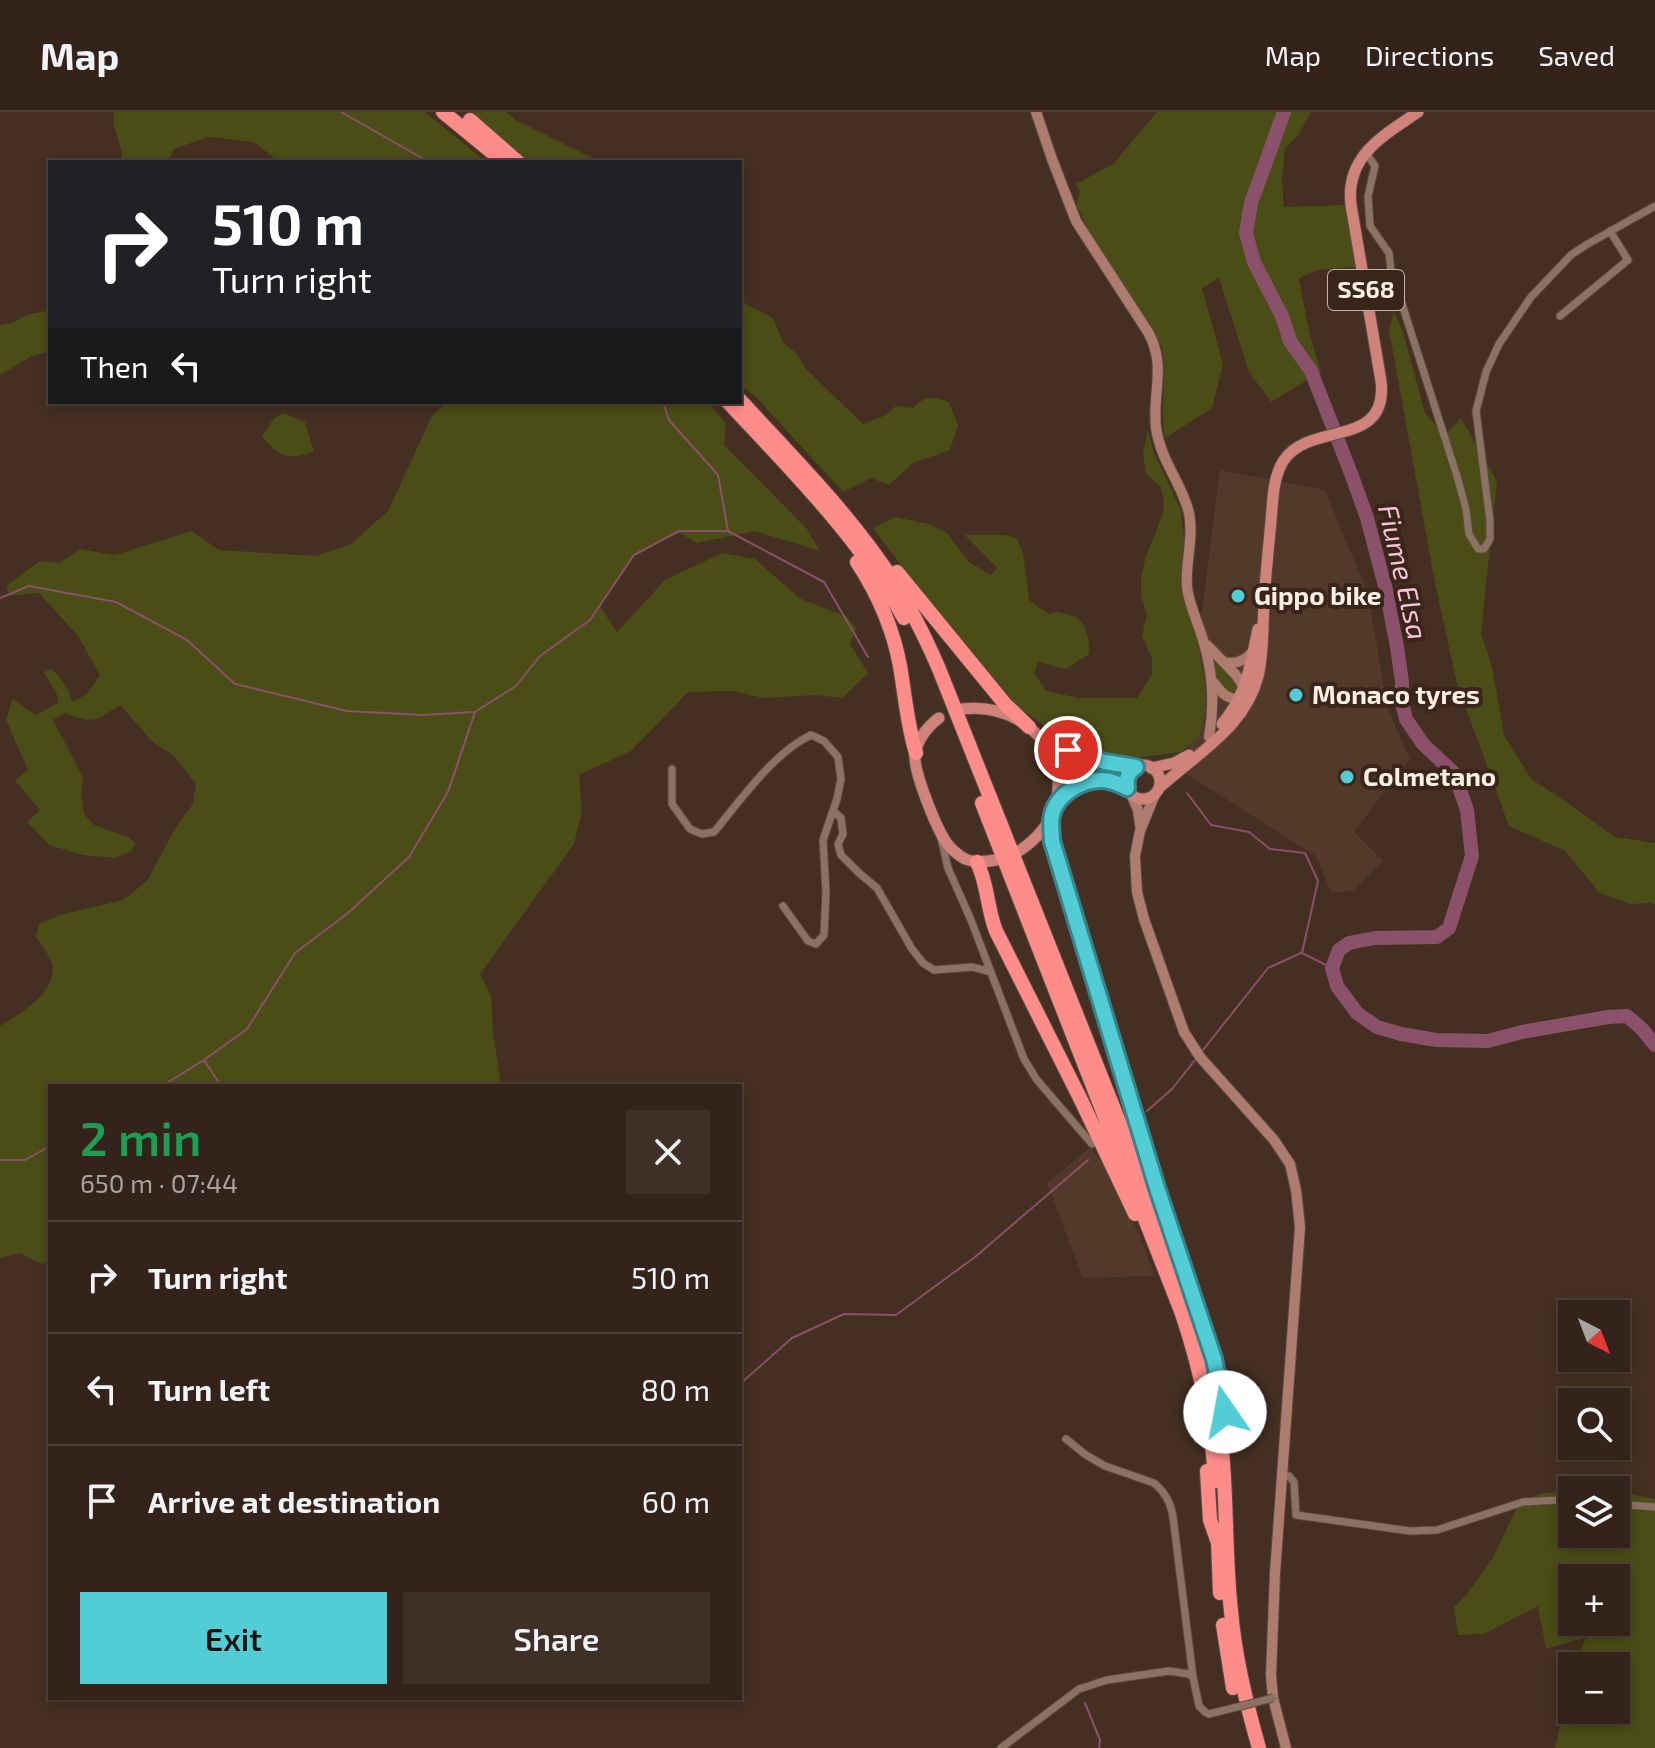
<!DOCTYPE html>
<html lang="en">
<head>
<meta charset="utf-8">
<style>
	:root { --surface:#33231a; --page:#3e2f27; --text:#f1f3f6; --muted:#a9a4a2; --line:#4e4039; --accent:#52ccd5 }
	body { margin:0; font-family:"Exo 2",sans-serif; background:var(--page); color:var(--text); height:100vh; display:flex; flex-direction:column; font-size:30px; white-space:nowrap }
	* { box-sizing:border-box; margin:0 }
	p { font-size:26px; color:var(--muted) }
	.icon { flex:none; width:44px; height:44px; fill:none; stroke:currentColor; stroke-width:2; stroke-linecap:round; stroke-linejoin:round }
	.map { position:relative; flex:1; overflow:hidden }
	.side { position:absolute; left:48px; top:972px; width:694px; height:616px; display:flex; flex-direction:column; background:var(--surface); border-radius:0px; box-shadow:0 4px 12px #0003,0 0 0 2px var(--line) }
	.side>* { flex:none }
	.top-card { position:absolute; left:48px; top:48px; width:694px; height:244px; border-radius:0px; box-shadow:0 4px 12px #0003,0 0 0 2px var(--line); background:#202124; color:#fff; overflow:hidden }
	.needle { width:52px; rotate:138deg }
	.buttons { position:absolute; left:1558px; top:1188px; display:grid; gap:16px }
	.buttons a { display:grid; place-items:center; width:72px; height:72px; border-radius:0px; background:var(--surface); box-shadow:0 4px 12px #0003,0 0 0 2px var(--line); font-size:40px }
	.pin { position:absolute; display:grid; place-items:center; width:68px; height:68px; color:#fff; margin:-34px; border:4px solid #fff; border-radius:50%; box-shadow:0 2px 8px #0007 }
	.me { position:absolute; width:88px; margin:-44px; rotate:348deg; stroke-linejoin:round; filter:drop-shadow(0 0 6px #0008) }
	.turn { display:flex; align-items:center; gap:28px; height:168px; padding:0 32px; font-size:36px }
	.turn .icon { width:104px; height:104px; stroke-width:2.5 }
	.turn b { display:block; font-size:56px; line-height:68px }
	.then { display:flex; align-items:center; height:76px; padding:0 32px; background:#0003; gap:16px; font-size:30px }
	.round { display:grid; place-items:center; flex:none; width:84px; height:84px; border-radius:0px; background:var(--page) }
	.headline { display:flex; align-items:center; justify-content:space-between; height:136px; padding:0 32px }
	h1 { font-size:48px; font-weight:600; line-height:60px; color:#1e9e55 }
	.action { display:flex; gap:16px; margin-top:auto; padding:16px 32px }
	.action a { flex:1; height:92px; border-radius:0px; background:var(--accent); color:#111; font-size:32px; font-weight:600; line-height:92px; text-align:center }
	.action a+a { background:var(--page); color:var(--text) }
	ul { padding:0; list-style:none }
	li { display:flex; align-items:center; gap:24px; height:112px; padding:0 32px; border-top:2px solid var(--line) }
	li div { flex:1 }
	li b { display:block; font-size:30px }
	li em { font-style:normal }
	header { display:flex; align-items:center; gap:48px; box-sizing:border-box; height:112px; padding:0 40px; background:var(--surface); border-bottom:2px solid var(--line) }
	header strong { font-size:38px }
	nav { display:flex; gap:44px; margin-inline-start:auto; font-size:28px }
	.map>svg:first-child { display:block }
	.built { fill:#533929 }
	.green { fill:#4a4d16; fill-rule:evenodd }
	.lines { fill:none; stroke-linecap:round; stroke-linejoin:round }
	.stream { stroke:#8b516a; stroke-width:2 }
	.river { stroke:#8b516a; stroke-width:14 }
	.street-casing { stroke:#5d4b40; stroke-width:9 }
	.secondary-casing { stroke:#5d4b40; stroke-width:12 }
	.primary-casing { stroke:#5d4b40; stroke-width:13 }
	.highway-casing { stroke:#5d4b40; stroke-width:16 }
	.street { stroke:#8b7364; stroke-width:7 }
	.secondary { stroke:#ae7b6f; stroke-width:10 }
	.primary { stroke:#d0837b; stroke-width:11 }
	.highway { stroke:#fe8d8a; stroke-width:14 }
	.street-bridge-casing { stroke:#5d4b40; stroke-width:9; stroke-linecap:butt }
	.street-bridge { stroke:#8b7364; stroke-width:7 }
	.route-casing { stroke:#35858a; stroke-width:20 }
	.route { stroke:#52ccd5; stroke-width:14 }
	.poi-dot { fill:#52ccd5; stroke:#392519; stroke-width:3 }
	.labels { text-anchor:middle; stroke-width:8; stroke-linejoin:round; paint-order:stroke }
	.shield { fill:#392519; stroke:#c2b2a9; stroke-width:2 }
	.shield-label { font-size:24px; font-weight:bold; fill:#fdefe7 }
	.poi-label { font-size:26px; font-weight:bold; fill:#fdefe7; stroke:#392519; text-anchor:start }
	.water-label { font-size:28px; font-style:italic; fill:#fac3d9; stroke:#392519 }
</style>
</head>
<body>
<header>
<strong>Map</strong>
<nav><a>Map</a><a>Directions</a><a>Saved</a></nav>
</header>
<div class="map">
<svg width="1655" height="1636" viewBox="0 0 1655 1636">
	<rect width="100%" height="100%" fill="#442f22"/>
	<path class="built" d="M1220 358 1325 378 1368 482 1387 594 1410 648 1400 659 1354 720 1383 749 1353 779 1331 781 1317 745 1185 661 1181 640 1188 636 1201 619 1205 601V577L1198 531Z
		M1091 1035 1111 1064 1140 1124 1155 1164 1083 1166 1047 1071Z"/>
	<path class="green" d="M114 0H425L487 50H280L253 30 208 25 174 37 168 50H122C123 32 111 18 114 0Z
		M471 0H506L516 8 601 50H528Z
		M1157 0H1311L1298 24 1285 36 1282 68 1284 95 1347 93 1357 155 1318 158 1299 166 1310 224 1321 260 1271 290 1249 260 1219 166 1202 176 1223 252 1212 296 1165 326C1159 296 1168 265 1162 235L1089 119 1076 92 1080 79 1076 72 1113 52Z
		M740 189 773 206 783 230 797 242 806 257 863 312 886 303 896 294 913 296C928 282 930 284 949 290L958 313 950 338 913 351 889 373 871 366 843 380 755 284 740 273Z
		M50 198V239L32 244 0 263V213L13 211 26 203Z
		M1394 199 1403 220 1425 301 1445 323 1461 306 1497 369 1481 521 1492 554 1504 623 1531 667 1568 691 1615 725 1655 731V793L1650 791 1630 792 1600 781 1565 739 1509 714 1457 572 1435 471 1389 218Z
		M447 290H708L726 312 724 333 807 417 820 439 755 419 697 431 678 420 634 443 599 493 617 520 665 468 722 441 755 447 799 486 847 505 856 516 850 532 868 561 842 586 815 583 764 586 731 579 688 580 631 639 579 663 582 700 574 732 480 862 491 884 493 920 501 974H50V1150L42 1152 20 1141 0 1146V914C21 900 57 882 52 852 50 843 40 832 36 824L39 812 60 803 123 788 147 769 176 715 193 692 196 672 173 643 154 631 120 593C93 610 96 612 64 601L53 608 83 665 81 683 84 702 94 713 128 725 135 731 132 739 115 746 83 743 49 733 27 710 40 698 15 668 28 658 6 608 12 587 36 603 58 591 57 583 44 560 52 557C62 567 69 576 72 590L87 582 100 563 78 524 39 481 10 484 6 474 40 449 59 451 80 437 115 443 192 419 219 438 316 444 351 432 388 399 432 304Z
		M284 301 305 310 314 340C287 348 281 346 262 325L274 306Z
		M1148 318 1154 341 1181 398 1184 425 1181 476 1198 531 1205 577V601L1201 619 1194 630 1181 640 1142 645 1116 643 1078 634 1049 617 1018 595 904 457 873 416 895 405 929 412 947 421 969 450 991 463 997 456 965 423H1006L1017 427 1023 441 1029 488 1049 502 1057 500 1077 505C1087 517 1090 526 1089 542L1066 557 1038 550 1034 561 1046 579 1079 586H1137L1152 562V547L1142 524 1147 502 1141 484V466L1146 444 1163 402 1164 388 1160 374 1146 362 1143 340Z
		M1212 546 1227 558 1239 574 1238 581 1232 582 1219 572Z
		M1591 1375 1608 1378H1572V1422H1616V1379L1655 1387V1636H1555L1572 1565V1598H1616V1554H1575L1586 1525 1546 1537 1538 1494 1484 1522 1458 1523 1454 1495 1467 1482 1492 1447 1518 1394 1538 1382ZM1572 1466H1616V1510H1572Z"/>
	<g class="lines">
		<path class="stream" d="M341 0 429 50
			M663 290 669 308 718 363 728 419
			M0 486 29 474 116 490 187 528 235 572 347 599 423 603 473 600
			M1187 681 1211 713 1249 720 1270 737 1305 741 1318 769 1302 841 1332 856
			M1203 938 1268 856 1301 841
			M204 948 221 974
			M162 974 204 948 247 917 295 841 348 801 409 745 448 680 475 600 516 574 540 544 590 508 634 443 679 419H728L824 470 868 545
			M1147 999 1172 977 1195 948
			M0 1048H25L50 1034
			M740 1272 792 1226 844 1202 896 1203 975 1145 1088 1048
			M1085 1591 1100 1628 1099 1636"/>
		<path class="river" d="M1284 0 1251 91 1246 121 1254 150 1282 204 1290 229 1311 259 1352 364 1367 406 1386 478 1397 535 1402 570V591L1406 607 1423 632 1454 661 1467 698 1472 744 1449 816 1437 825 1375 826 1349 831 1339 838 1332 856 1337 874 1357 901 1377 915 1401 922 1436 928 1488 929 1522 920 1608 905 1627 904 1642 917 1655 933"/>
		<defs>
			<path id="street" d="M1366 41 1375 54 1368 84 1370 114 1389 141 1392 168 1402 192 1457 364 1466 397 1469 422 1478 437H1484L1490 427V409L1476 299 1486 260 1499 232 1531 185 1571 143 1586 133 1655 94
				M1560 204 1628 148 1610 119
				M672 657V692L690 717 702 722 714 720C741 688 773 641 811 623L824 629 838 645 841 667 837 687 823 728 826 780 824 823 816 832 808 829 783 794
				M833 699 841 706 843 722 838 732 841 743 859 761 877 776 912 837 923 851 934 858 972 855 991 860
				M941 726 948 756 971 808 1024 947 1037 968 1092 1032
				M1066 1327 1086 1343 1105 1354 1154 1371C1165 1380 1171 1391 1173 1405L1193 1565
				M1282 1364H1289L1294 1370 1296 1403 1410 1419 1437 1418 1523 1390 1558 1388 1572 1389
				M1616 1392 1655 1395
				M1001 1636 1079 1577 1107 1568 1169 1559 1189 1562 1193 1565 1199 1594 1205 1600 1209 1602"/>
			<path id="secondary" d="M1036 0 1052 47 1076 109 1148 220C1167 254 1152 280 1156 316 1161 350 1182 371 1189 401 1194 425 1185 451 1187 475 1189 493 1198 510 1203 528 1213 560 1215 591 1209 625
				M1207 533 1236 563 1246 578
				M1224 550C1237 553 1246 548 1254 538
				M1214 571C1222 582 1229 589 1243 586
				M1131 682 1138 698 1140 713
				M1155 682 1140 719 1135 744 1137 780 1144 807 1184 920 1200 945 1274 1028 1290 1052 1296 1078 1300 1115 1275 1461 1271 1563 1273 1586 1286 1636"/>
			<path id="primary" d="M962 597C1048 587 1097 688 1019 739
				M939 606C927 615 918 627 915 642 913 659 936 715 946 730 951 737 958 743 965 747 975 751 985 750 996 748
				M1222 612C1247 582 1250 554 1258 517
				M1043 624C1073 641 1102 651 1136 655
				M1126 670a17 17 0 1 1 34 0a17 17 0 1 1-34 0Z
				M1151 656 1174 651 1189 643
				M1159 676C1183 654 1211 636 1232 612 1267 571 1261 541 1264 492 1265 468 1268 443 1270 419 1273 397 1271 367 1284 348 1310 309 1389 337 1381 269L1351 93C1345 44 1383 24 1418 0
				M1057 689C1082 667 1096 663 1127 676"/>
			<path id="highway" d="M443 0 504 50
				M470 8 518 50
				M740 288C793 346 851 403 894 470 912 498 926 527 939 557L1174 1148C1193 1201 1212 1255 1219 1311 1228 1374 1224 1437 1231 1499 1235 1546 1246 1591 1259 1636
				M728 290C791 358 859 425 904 506
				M857 450C878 482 893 516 900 554 905 583 907 612 916 641
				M897 460 1005 592 1029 615
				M982 691 1181 1199C1200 1254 1212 1310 1215 1369
				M1051 704 1052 729 1055 743 1168 1108
				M977 750C988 772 987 797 996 819L1080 986 1135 1102
				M1207 1359 1210 1408 1217 1428
				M1218 1429 1220 1481
				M1223 1513 1233 1576"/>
		</defs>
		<use href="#street" class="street-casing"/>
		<use href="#secondary" class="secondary-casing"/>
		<use href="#primary" class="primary-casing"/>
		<use href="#highway" class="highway-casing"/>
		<use href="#street" class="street"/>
		<use href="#secondary" class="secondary"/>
		<use href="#primary" class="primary"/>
		<use href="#highway" class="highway"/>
		<defs>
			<path id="street-bridge" d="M1209 1602 1273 1586"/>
		</defs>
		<use href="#street-bridge" class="street-bridge-casing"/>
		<use href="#street-bridge" class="street-bridge"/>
	</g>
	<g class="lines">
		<defs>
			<path id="route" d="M1068 638 1105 650 1136 655C1128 660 1126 666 1127 676 1119 672 1111 668 1102 668 1081 668 1057 682 1052 703 1050 711 1052 721 1052 729L1157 1076 1214 1247 1225 1300"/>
		</defs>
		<use href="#route" class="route-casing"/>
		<use href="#route" class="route"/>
	</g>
	<g class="poi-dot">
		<circle cx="1238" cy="484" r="8"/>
		<circle cx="1296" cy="583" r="8"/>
		<circle cx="1347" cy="665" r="8"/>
	</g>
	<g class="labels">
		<rect class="shield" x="1328" y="158" width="76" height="40" rx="6"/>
		<g class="shield-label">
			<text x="1366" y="186">SS68</text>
		</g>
		<g class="poi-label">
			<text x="1254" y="493">Gippo bike</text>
			<text x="1312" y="592">Monaco tyres</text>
			<text x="1363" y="674">Colmetano</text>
		</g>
		<g class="water-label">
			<text transform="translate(1403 460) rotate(77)" y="10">Fiume Elsa</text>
		</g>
	</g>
</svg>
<div class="buttons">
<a><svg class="needle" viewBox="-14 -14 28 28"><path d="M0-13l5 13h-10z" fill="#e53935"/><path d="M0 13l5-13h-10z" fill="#a9a4a2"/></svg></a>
<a><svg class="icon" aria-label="search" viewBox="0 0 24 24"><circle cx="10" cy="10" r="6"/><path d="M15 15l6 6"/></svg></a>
<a><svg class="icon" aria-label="layers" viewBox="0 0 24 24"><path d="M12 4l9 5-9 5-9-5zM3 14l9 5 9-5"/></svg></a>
<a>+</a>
<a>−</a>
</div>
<div class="pin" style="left:1068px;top:638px;background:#d93025"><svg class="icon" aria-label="arrive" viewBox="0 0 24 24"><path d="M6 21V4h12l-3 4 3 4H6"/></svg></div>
<svg class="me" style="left:1225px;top:1300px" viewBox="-20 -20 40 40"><circle r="19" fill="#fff"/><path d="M0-13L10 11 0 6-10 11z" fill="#52ccd5"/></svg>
<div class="top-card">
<div class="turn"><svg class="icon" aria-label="right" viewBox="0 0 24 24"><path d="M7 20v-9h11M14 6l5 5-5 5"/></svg><div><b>510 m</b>Turn right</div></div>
<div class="then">Then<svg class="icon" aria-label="left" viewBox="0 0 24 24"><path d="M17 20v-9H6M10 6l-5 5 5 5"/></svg></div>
</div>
<section class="side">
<div class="headline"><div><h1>2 min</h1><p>650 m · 07:44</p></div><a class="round"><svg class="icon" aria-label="close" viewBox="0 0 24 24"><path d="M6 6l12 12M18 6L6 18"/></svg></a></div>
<ul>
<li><svg class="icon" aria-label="right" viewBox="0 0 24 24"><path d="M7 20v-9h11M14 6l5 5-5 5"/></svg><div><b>Turn right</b></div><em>510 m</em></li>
<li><svg class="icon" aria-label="left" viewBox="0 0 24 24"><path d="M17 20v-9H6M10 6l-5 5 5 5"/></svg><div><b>Turn left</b></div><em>80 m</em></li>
<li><svg class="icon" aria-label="arrive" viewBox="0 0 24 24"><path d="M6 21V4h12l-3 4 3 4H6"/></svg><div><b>Arrive at destination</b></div><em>60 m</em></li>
</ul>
<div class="action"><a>Exit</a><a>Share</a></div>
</section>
</div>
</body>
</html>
